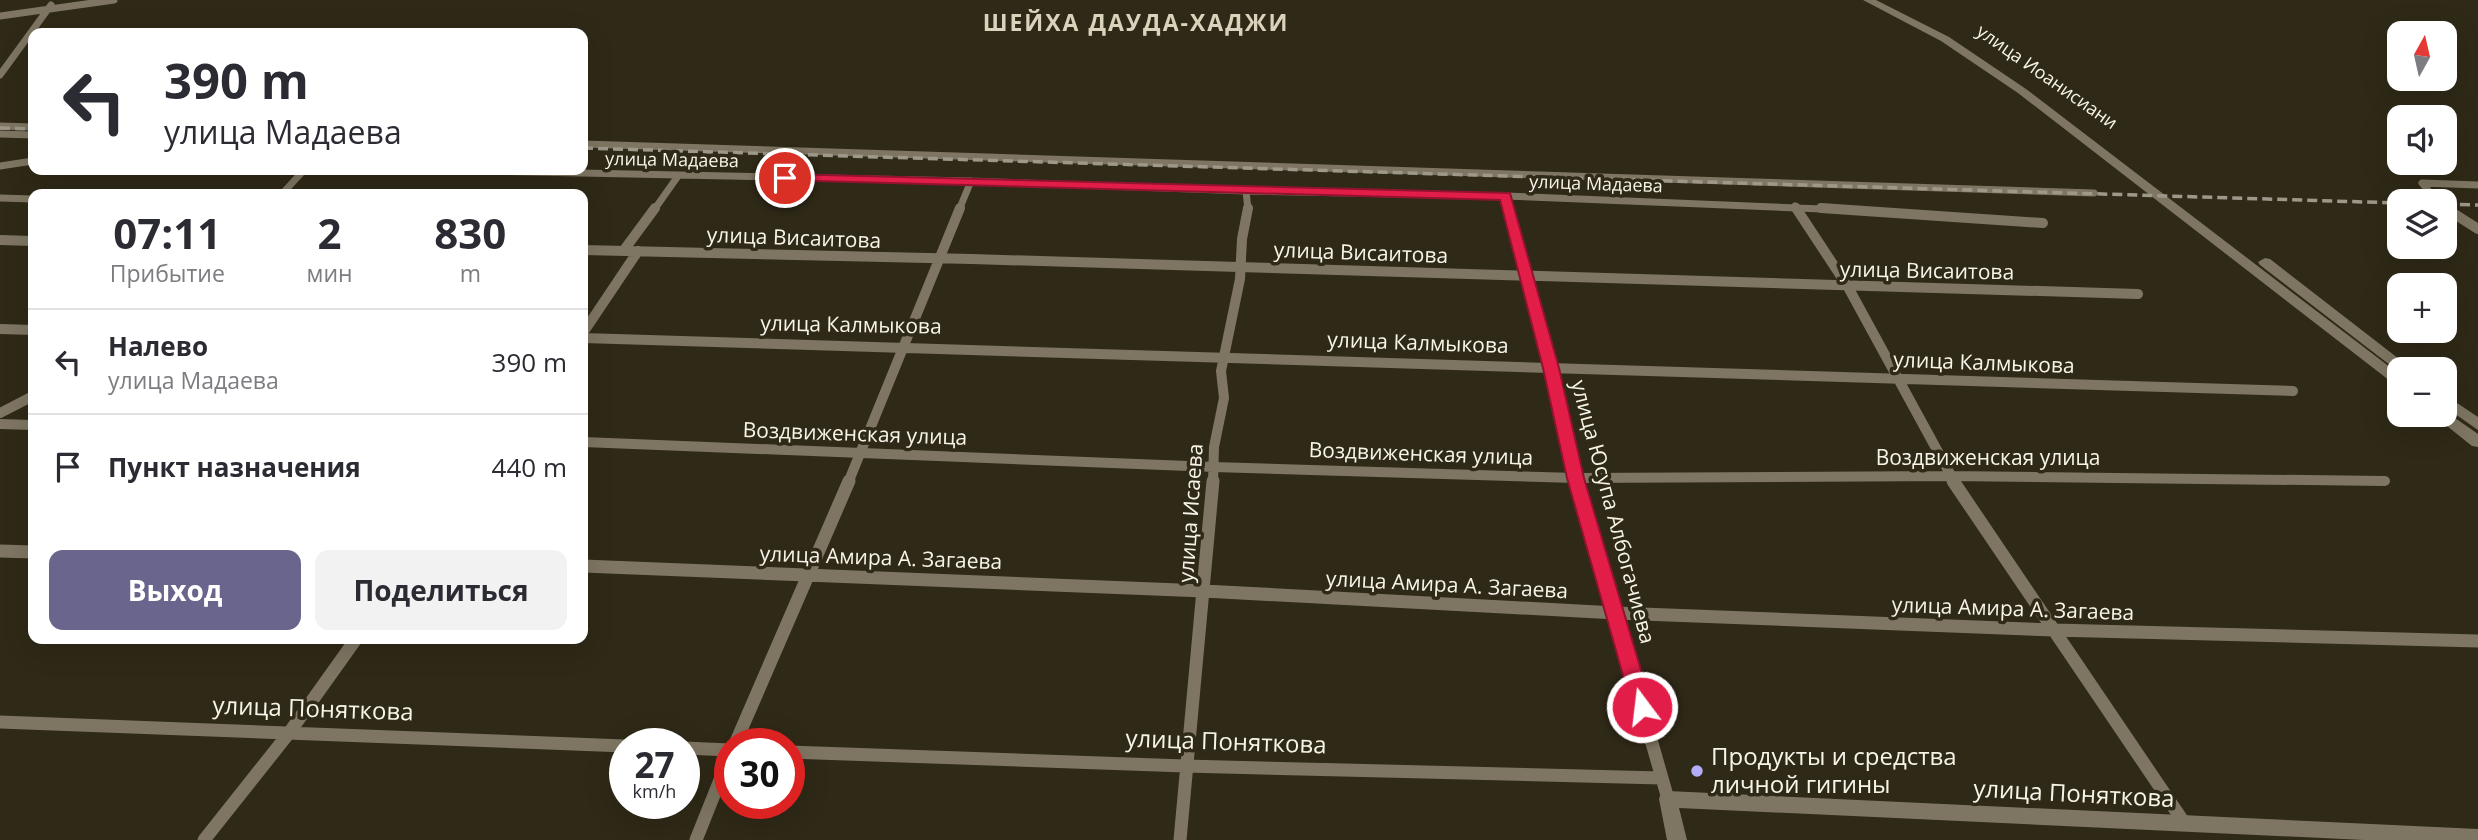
<!DOCTYPE html>
<html lang="ru">
<head>
<meta charset="utf-8">
<style>
	:root { --surface:#fff; --page:#f2f2f3; --text:#2b2b33; --muted:#7c7c81; --line:#e1e1e2; --accent:#69658c }
	body { margin:0; font-family:"Open Sans",sans-serif; background:var(--page); color:var(--text); height:100vh; display:flex; flex-direction:column; font-size:26px; white-space:nowrap }
	* { box-sizing:border-box; margin:0 }
	p { font-size:23px; color:var(--muted) }
	.icon { flex:none; width:38px; height:38px; fill:none; stroke:currentColor; stroke-width:2; stroke-linecap:round; stroke-linejoin:round }
	.map { position:relative; flex:1; overflow:hidden }
	.details { position:absolute; left:28px; top:189px; width:560px; height:455px; display:flex; flex-direction:column; background:var(--surface); border-radius:14px; box-shadow:0 7px 28px #0002 }
	.details>* { flex:none }
	.top-card { position:absolute; left:28px; top:28px; width:560px; height:147px; border-radius:14px; box-shadow:0 7px 28px #0002; background:#fff; color:var(--text); overflow:hidden }
	.needle { width:46px; rotate:8deg }
	.buttons { position:absolute; left:2387px; top:21px; display:grid; gap:14px }
	.buttons a { display:grid; place-items:center; width:70px; height:70px; border-radius:14px; background:var(--surface); box-shadow:0 7px 28px #0002; font-size:35px }
	.speed { position:absolute; left:609px; top:728px; display:flex; gap:14px; font-size:35px; font-weight:700; text-align:center }
	.speed>* { display:grid; place-content:center; width:91px; height:91px; border-radius:50%; background:var(--surface); box-shadow:0 7px 28px #0002; line-height:1 }
	.speed small { font-size:18px; font-weight:400 }
	.speed .limit { border:10px solid #d22; background:#fff; color:#111 }
	.pin { position:absolute; display:grid; place-items:center; width:60px; height:60px; color:#fff; margin:-30px; border:4px solid #fff; border-radius:50%; box-shadow:0 2px 7px #0007 }
	.me { position:absolute; width:77px; margin:-38px; rotate:345deg; stroke-linejoin:round; filter:drop-shadow(0 0 5px #0008) }
	.turn { display:flex; align-items:center; gap:24px; height:147px; padding:0 21px; font-size:32px }
	.turn .icon { width:91px; height:91px; stroke-width:2.5 }
	.turn b { display:block; font-size:49px; line-height:60px }
	.eta { display:flex; justify-content:space-evenly; align-items:center; height:119px; text-align:center }
	.eta b { font-size:42px; font-weight:700; line-height:49px }
	.button { display:flex; gap:14px; margin-top:auto; padding:14px 21px }
	.button a { flex:1; height:80px; border-radius:14px; background:var(--accent); color:#fff; font-size:28px; font-weight:700; line-height:80px; text-align:center }
	.button a+a { background:var(--page); color:var(--text) }
	ul { padding:0; list-style:none }
	li { display:flex; align-items:center; gap:21px; height:105px; padding:0 21px; border-top:2px solid var(--line) }
	li div { flex:1 }
	li b { display:block; font-size:26px }
	li em { font-style:normal }
	.map>svg:first-child { display:block }
	.lines { fill:none; stroke-linecap:round; stroke-linejoin:round }
	.minor-far2 { stroke:#7e7662; stroke-width:7 }
	.minor-far1 { stroke:#7e7662; stroke-width:10 }
	.minor { stroke:#7e7662; stroke-width:13 }
	.tertiary { fill:#7e7662; fill-rule:evenodd }
	.secondary { fill:#7e7662; fill-rule:evenodd }
	.rail { stroke:#9d988a; stroke-width:3.5; stroke-dasharray:10 5; stroke-linecap:butt }
	.route { fill:#e11d48; stroke:#92132f; stroke-width:2 }
	.poi-dot { fill:#b5acf8; stroke:#2f2917; stroke-width:2.5 }
	.labels { text-anchor:middle; stroke-width:7; stroke-linejoin:round; paint-order:stroke }
	.far-street-label { font-size:18px; fill:#f8f4e8; stroke:#2f2917 }
	.street-label { font-size:21px; fill:#f8f4e8; stroke:#2f2917 }
	.far-district-label { font-size:23px; font-weight:bold; letter-spacing:2px; fill:#dad2bb; stroke:#2f2917 }
	.near-street-label { font-size:24px; fill:#f8f4e8; stroke:#2f2917 }
	.near-poi-label { font-size:24px; fill:#f8f4e8; stroke:#2f2917; text-anchor:start }
</style>
</head>
<body>
<div class="map">
<svg width="2478" height="840" viewBox="0 0 2478 840">
	<rect width="100%" height="100%" fill="#2f2917"/>
	<g class="lines">
		<path class="minor-far2" d="M0 16 114 0
			M0 75 51 5
			M0 126 33 127
			M0 134 33 135
			M583 144 2094 193
			M0 166 33 161
			M433 170 971 181 1246 191 1505 196 1847 210
			M1246 191 1248 210
			M282 194 304 170
			M1505 196 1509 210
			M0 198 33 199
			M2437 201 2422 183 2478 185
			M1795 206 1797 210
			M2445 208 2447 210
			M654 210 678 176
			M959 210 971 181"/>
		<path class="minor-far1" d="M1508 208 1551 368 1577 483
			M1796 208 1848 287 1955 483
			M1821 208 2043 223
			M2445 208 2478 229
			M0 240 33 241
			M583 250 972 259 2138 294
			M624 250 655 208
			M0 329 33 330
			M583 333 638 251
			M583 338 2293 391
			M0 413 33 396
			M0 424 33 425
			M583 442 1214 467 1576 478 1950 476 2385 481
			M848 483 960 208
			M1213 483 1214 447 1224 398 1221 371 1240 279 1242 239 1248 208"/>
		<path class="minor" d="M1577 481 1668 799
			M1953 481 2185 824
			M0 551 33 552
			M583 566 1204 591 1616 613 2054 630 2478 641
			M0 722 625 746
			M735 744 849 481
			M684 748 730 750
			M789 752 1185 766 1661 778
			M204 840 289 733 356 639
			M696 840 730 755
			M1180 840 1213 481"/>
		<path class="tertiary" d="M1668 791 2478 829V840H2364L1679 808 1687 840H1667L1659 799 1661 793Z"/>
		<path class="secondary" d="M1863 0H1876L1949 37 2026 89 2399 374V386L2394 384 2018 93 1941 41Z
			M2265 258 2270 259 2412 369H2399V372L2260 265 2258 262Z
			M2445 395 2478 417V430L2445 407Z
			M2445 411 2478 434V447L2472 446 2437 418 2435 415H2445Z"/>
		<path class="rail" d="M0 128 33 129
			M583 148 2399 203
			M2445 204 2478 205"/>
	</g>
	<path class="route" d="M785 174 1510 193 1559 368 1584 478 1652 707 1649 713 1642 715 1635 713 1632 707 1567 478 1543 368 1500 200 780 180V175Z"/>
	<circle class="poi-dot" cx="1697" cy="771" r="7"/>
	<g class="labels">
		<g class="far-street-label">
			<text transform="translate(2047 77) rotate(35)" y="6">улица Иоанисиани</text>
			<text transform="translate(672 160) rotate(1)" y="6">улица Мадаева</text>
			<text transform="translate(1596 184) rotate(2)" y="6">улица Мадаева</text>
		</g>
		<g class="street-label">
			<text transform="translate(794 238) rotate(2)" y="7">улица Висаитова</text>
			<text transform="translate(1361 253) rotate(2)" y="7">улица Висаитова</text>
			<text transform="translate(1927 271) rotate(1)" y="7">улица Висаитова</text>
			<text transform="translate(851 325) rotate(1)" y="7">улица Калмыкова</text>
			<text transform="translate(1418 343) rotate(2)" y="7">улица Калмыкова</text>
			<text transform="translate(1984 363) rotate(2)" y="7">улица Калмыкова</text>
			<text transform="translate(855 434) rotate(2)" y="7">Воздвиженская улица</text>
			<text transform="translate(1421 454) rotate(2)" y="7">Воздвиженская улица</text>
			<text x="1988" y="465">Воздвиженская улица</text>
			<text transform="translate(1613 512) rotate(75)" y="7">улица Юсупа Албогачиева</text>
			<text transform="translate(1191 513) rotate(-86)" y="7">улица Исаева</text>
			<text transform="translate(881 558) rotate(2)" y="7">улица Амира А. Загаева</text>
			<text transform="translate(1447 585) rotate(3)" y="7">улица Амира А. Загаева</text>
			<text transform="translate(2013 609) rotate(2)" y="7">улица Амира А. Загаева</text>
		</g>
		<g class="far-district-label">
			<text x="1136" y="31">ШЕЙХА ДАУДА-ХАДЖИ</text>
		</g>
		<g class="near-street-label">
			<text transform="translate(313 709) rotate(2)" y="8">улица Поняткова</text>
			<text transform="translate(1226 742) rotate(2)" y="8">улица Поняткова</text>
			<text transform="translate(2074 794) rotate(3)" y="8">улица Поняткова</text>
		</g>
		<g class="near-poi-label">
			<text x="1711" y="765">Продукты и средства<tspan x="1711" dy="28">личной гигины</tspan></text>
		</g>
	</g>
</svg>
<div class="buttons">
<a><svg class="needle" viewBox="-14 -14 28 28"><path d="M0-13l5 13h-10z" fill="#e53935"/><path d="M0 13l5-13h-10z" fill="#7c7c81"/></svg></a>
<a><svg class="icon" aria-label="sound" viewBox="0 0 24 24"><path d="M4 9h4l5-4v14l-5-4H4zM17 9q2 3 0 6"/></svg></a>
<a><svg class="icon" aria-label="layers" viewBox="0 0 24 24"><path d="M12 4l9 5-9 5-9-5zM3 14l9 5 9-5"/></svg></a>
<a>+</a>
<a>−</a>
</div>
<div class="speed"><div>27<small>km/h</small></div><div class="limit">30</div></div>
<div class="pin" style="left:785px;top:178px;background:#d93025"><svg class="icon" aria-label="arrive" viewBox="0 0 24 24"><path d="M6 21V4h12l-3 4 3 4H6"/></svg></div>
<svg class="me" style="left:1642px;top:707px" viewBox="-20 -20 40 40"><circle r="17" fill="#e11d48" stroke="#fff" stroke-width="3"/><path d="M0-11L8 9 0 5-8 9z" fill="#fff"/></svg>
<div class="top-card">
<div class="turn"><svg class="icon" aria-label="left" viewBox="0 0 24 24"><path d="M17 20v-9H6M10 6l-5 5 5 5"/></svg><div><b>390 m</b>улица Мадаева</div></div>
</div>
<section class="details">
<div class="eta">
<div><b>07:11</b><p>Прибытие</p></div>
<div><b>2</b><p>мин</p></div>
<div><b>830</b><p>m</p></div>
</div>
<ul>
<li><svg class="icon" aria-label="left" viewBox="0 0 24 24"><path d="M17 20v-9H6M10 6l-5 5 5 5"/></svg><div><b>Налево</b><p>улица Мадаева</p></div><em>390 m</em></li>
<li><svg class="icon" aria-label="arrive" viewBox="0 0 24 24"><path d="M6 21V4h12l-3 4 3 4H6"/></svg><div><b>Пункт назначения</b></div><em>440 m</em></li>
</ul>
<div class="button"><a>Выход</a><a>Поделиться</a></div>
</section>
</div>
</body>
</html>
